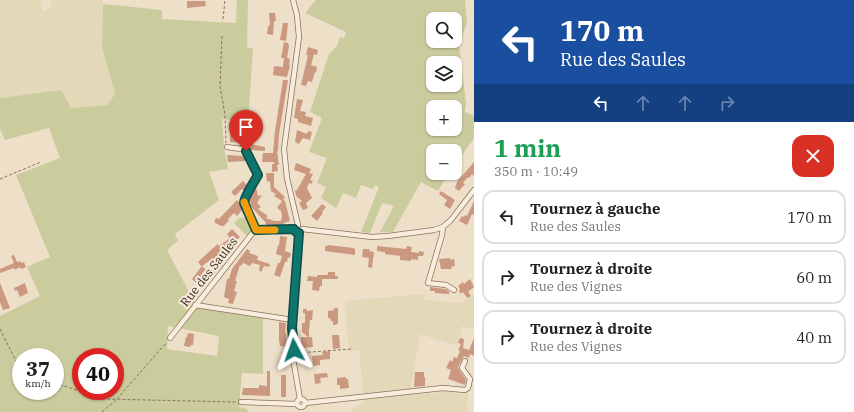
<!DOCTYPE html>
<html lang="fr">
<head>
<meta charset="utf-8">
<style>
	:root { --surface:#fff; --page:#f6f6f6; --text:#222; --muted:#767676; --line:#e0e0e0 }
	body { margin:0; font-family:"IBM Plex Serif",serif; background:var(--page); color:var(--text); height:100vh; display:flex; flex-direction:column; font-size:15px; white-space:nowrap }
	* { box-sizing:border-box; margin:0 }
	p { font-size:13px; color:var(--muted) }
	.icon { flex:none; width:22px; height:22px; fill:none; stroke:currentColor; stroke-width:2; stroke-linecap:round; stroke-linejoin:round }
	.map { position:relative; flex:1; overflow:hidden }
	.side { display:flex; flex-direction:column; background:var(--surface); width:380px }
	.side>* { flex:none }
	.banner { background:#1a4fa0; color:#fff; overflow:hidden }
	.fabs { position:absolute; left:426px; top:12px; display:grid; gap:8px }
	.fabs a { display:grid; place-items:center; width:36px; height:36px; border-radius:8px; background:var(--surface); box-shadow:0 1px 3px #0004; font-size:20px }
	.speed { position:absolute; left:12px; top:348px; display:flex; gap:8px; font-size:20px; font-weight:700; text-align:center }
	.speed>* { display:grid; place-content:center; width:52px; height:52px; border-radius:50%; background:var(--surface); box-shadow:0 1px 3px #0004; line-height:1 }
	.speed small { font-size:10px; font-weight:400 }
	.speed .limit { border:6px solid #d22; background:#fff; color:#111 }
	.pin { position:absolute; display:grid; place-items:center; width:34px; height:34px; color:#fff; margin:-41px -17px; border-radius:50% 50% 50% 0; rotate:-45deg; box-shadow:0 0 4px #0007 }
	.pin .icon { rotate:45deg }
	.me { position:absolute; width:44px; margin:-22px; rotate:356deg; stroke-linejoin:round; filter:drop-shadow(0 0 3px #0008) }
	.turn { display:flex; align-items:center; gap:14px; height:84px; padding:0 20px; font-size:18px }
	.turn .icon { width:52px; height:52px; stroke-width:2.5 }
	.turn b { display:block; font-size:28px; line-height:34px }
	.lanes { display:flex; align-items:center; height:38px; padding:0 20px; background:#0003; justify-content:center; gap:20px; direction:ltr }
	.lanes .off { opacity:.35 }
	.round { display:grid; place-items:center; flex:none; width:42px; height:42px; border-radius:12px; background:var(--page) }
	.overview { display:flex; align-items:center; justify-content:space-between; height:68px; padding:0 20px }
	h1 { font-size:24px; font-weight:700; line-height:30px; color:#1e9e55 }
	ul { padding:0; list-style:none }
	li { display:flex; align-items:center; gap:12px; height:54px; margin:0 8px 6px; padding:0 12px; border:2px solid var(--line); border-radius:12px }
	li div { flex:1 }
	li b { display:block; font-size:15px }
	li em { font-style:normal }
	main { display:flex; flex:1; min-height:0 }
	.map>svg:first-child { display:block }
	.farmland { fill:#e3d8b7 }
	.green { fill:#cbcc9d; fill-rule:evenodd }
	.building { fill:#cb9880 }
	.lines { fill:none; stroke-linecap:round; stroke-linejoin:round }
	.minor-casing { stroke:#8a715e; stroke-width:6 }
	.path { stroke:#8a715e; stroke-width:1; stroke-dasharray:3 2; stroke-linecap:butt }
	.minor { stroke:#f8eddd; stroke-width:4.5 }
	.route-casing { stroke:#0a4d48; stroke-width:10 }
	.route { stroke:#0f766e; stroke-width:7 }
	.slow { stroke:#f59e0b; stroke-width:7 }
	.labels { text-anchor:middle; stroke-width:4; stroke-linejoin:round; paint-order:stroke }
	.street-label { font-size:12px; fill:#3b2b21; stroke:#f5ead9 }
</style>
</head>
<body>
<main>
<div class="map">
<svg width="474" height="412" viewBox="0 0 474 412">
	<rect width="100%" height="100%" fill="#eedfc9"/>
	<path class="farmland" d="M0 0H40L43 12 51 8V0H103L102 47 115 94 107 105 71 108 61 90 0 98Z
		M425 294 424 300 461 303 474 294V329L462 326 457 346 420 334 410 395 449 392 468 394 467 412H349L364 401 359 350 349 351 345 301Z"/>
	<path class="green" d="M237 0H248L247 47 253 49 248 121 222 119 224 147 228 169 209 172 219 200 175 234 178 241 167 250 197 307 263 318V374L242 373 239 407 247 409 248 412H0V316L40 296 27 267 50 257 16 175 60 158 49 128 5 140 0 129V98L61 90 71 108 107 105 115 94 102 47 103 4 162 10V19L236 23ZM168 326 219 336 217 356 167 349ZM21 357H55V391H21ZM81 357H115V391H81Z
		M316 0H465L467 23 459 44 466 104 465 112 474 116V138L455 165V151H433V173H449L438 191 421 182 393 232H380L394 206 382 203 370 233 361 232 379 187 375 185 373 189 361 185 356 198 343 193 336 208 321 198 326 187 317 183 327 158 309 152 322 118 310 112 329 54 337 46 340 37 344 38 346 32 305 13ZM433 19H455V41H433ZM433 63H455V85H433ZM433 107H455V129H433Z
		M239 218H247L254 230 247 236 234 223Z"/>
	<path class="building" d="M187 1H205L206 6 187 8Z
		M269 13H275L276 21H274L273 35 267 34 268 27 269 25H270Z
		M283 23H288L286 41 280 40Z
		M284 42 288 43 289 46 287 58 290 59 289 65H290L287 77 273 75 274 66 283 67 284 58H281Z
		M308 47 318 50 317 55 314 54 311 65 317 67 316 73 315 72 312 82 308 81 306 86 301 85 308 55H306Z
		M283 80H288L279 134 278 151H277L279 165H277L278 171 272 172V164H274V162H262L263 153H273L275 131Z
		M297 99 303 100 300 111 306 112 305 116 313 118 311 126 298 122V119L294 118Z
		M230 128H233V135L243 136 242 143 230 142Z
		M297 130 307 134 308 131 312 132 310 140 303 138 299 144 295 142Z
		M250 144 265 147V151L250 150Z
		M227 155 245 156 246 161 228 162Z
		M474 162V176L472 174 470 177 467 178 463 183 465 184 459 191 455 188 457 182Z
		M296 163 311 169 309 173 313 174 310 180 313 181 311 184 309 183 307 188 312 198 306 203 308 208 303 210 299 203 302 201 296 196 295 191 297 190 306 174 294 170Z
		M266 173H274V187L285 197 283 200 285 201 290 221 284 223 283 226H270L265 224 266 223 247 202 256 187 258 196 262 195 257 203 261 207 258 209 268 216 266 218 274 221H281L282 216 281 211 277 208 282 201 274 196 276 194 271 191 270 181 267 182Z
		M243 181 248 186 244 191 242 189 235 196 231 192Z
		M441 191 455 200 450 209 444 205 447 200 439 194Z
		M237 200 239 202 242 210 237 216 234 213 228 219 229 220 224 226H221L214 222 216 218 219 219Z
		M474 201V215L472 214 467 225 459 221 462 216 464 217 465 215 467 216Z
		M322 204 326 207 322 212 323 213 317 221 311 216Z
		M232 229 240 237 234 242 235 243 217 257 223 264 214 273 212 271 215 268 209 261 202 266 206 270 202 273 203 274 196 283 192 279 202 266H201L198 262 212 249 218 244 219 246 230 238 227 234Z
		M280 236 287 237 285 251 291 253 290 258 288 257 287 262H285L280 277 274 275 278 263H280L282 256 276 254 278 245 279 246Z
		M328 245 353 248 355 249V255L325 251V246H327Z
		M377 246 406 249 407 246 412 247 411 252 419 253V254V251L424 252 423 256H418V260L411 259V261L400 260V256L385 254V252L377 251Z
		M247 249 250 251 249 253 258 256 257 260 270 264 269 267 264 266 261 272 259 270 260 265 252 263 250 266 243 263 241 266 240 265 235 281H237L234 291 237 292 233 304 228 303 229 299 224 297 227 279H229L232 269Z
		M363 249H370L369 251 374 252 372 268 368 267 369 258 362 257Z
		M14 255 17 262 21 261V263L24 262 26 267 21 269 20 267 15 270 14 268 0 273V269L14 263 11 256Z
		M450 258V260L454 259 455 266 451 267 452 269H441L439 259Z
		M328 272H335V276H338V279H322V286H320L319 291 312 290 313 281H307L308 276 317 277V275H328Z
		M470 279 474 287 468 292 471 296 467 298 463 292 461 294 459 291 460 289 458 286 463 282 464 284Z
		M0 283 10 308 3 310 0 302Z
		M25 283 28 293 20 297 17 290 15 291 14 288Z
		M430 287 445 289 449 291V294L435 293V291H430Z
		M334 308H338V324L333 325V321H331L330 318H328V311L334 310Z
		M303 309H307V311L313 310 312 320H310L309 331V337H312L313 347 302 348 301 345V337H308L302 332V323H305V313H303Z
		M279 322 286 323 285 334 286 333 287 347 280 346 279 340Z
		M188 333 194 334 193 345H191L190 347 184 346 186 337H187Z
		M332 335H339L340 348 333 349Z
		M460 338 464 339 463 348 469 350 474 338V356L470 354 469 358 464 356 458 367 459 370 466 380 465 385 448 379 451 370 446 368 450 360 452 362 454 357 457 358 460 351 458 350 461 344 458 343Z
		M330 351V359L320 360V365L313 366 312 356 323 355 322 352Z
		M267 371H270V396L242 395 243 388H259V385L267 386Z
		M415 372H424V377H425V386L414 387Z
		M327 373 328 377 320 378 321 383 315 384 314 374Z
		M281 375H286V397H281Z
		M346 377V379H348L349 388 340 389V385H337V378Z"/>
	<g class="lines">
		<defs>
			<path id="minor" d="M293 0 297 15 299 37 284 149 287 178 298 225
				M227 147 241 149 246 151C258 169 261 173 249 191 246 195 243 198 243 203L255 230
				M443 227 442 235 428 283 446 285 454 290
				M302 229 372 237 388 236 434 230 443 227 451 220 474 190
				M299 233 292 328 294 364 300 399
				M195 305 293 320
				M170 338 255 230 295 229
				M297 403a4 4 0 1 1 8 0a4 4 0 1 1-8 0Z
				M241 402 297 404
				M305 403 443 388 465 390 468 388 470 379 462 368 465 361"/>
		</defs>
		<use href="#minor" class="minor-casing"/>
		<path class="path" d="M223 19 225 0
			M222 36 220 86 225 115 226 143
			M0 179 41 162
			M0 329 21 371
			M298 353 351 349
			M55 383 104 399 236 402
			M102 412 116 400 167 342"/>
		<use href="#minor" class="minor"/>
	</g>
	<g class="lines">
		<defs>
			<path id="route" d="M246 151 258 175C254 182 244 197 244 203L256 230 294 229 296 232 299 233 292 328 294 350"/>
		</defs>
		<use href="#route" class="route-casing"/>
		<use href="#route" class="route"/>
		<path class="slow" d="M244 202 256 230H275"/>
	</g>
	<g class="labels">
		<g class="street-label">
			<text transform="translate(209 272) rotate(-52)" y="4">Rue des Saules</text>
		</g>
	</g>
</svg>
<div class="fabs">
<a><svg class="icon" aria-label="search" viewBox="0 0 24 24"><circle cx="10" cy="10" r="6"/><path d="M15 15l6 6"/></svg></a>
<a><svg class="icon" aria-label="layers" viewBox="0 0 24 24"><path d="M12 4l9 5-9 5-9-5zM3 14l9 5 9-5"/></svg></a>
<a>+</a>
<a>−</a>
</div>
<div class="speed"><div>37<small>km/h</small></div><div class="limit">40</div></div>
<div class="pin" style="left:246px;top:151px;background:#d93025"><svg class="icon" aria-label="arrive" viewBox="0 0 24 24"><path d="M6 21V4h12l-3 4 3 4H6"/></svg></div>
<svg class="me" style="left:294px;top:350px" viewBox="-20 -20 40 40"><path d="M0-17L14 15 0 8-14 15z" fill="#0f766e" stroke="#fff" stroke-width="4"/></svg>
</div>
<section class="side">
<div class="banner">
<div class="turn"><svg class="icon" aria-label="left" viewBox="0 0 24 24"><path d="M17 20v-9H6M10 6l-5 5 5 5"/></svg><div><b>170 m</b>Rue des Saules</div></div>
<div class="lanes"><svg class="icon" aria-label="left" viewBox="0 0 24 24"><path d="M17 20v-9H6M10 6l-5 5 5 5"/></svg><svg class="icon off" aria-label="ahead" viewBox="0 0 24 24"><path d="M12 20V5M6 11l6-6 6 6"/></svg><svg class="icon off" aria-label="ahead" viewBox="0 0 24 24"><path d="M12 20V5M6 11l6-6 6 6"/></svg><svg class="icon off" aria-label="right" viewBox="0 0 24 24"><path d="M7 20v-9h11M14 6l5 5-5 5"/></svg></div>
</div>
<div class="overview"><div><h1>1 min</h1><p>350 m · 10:49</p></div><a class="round" style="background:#d93025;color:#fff"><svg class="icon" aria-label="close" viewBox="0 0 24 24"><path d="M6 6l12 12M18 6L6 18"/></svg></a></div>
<ul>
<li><svg class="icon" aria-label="left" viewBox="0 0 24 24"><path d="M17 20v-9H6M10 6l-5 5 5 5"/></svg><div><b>Tournez à gauche</b><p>Rue des Saules</p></div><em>170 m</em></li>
<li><svg class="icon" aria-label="right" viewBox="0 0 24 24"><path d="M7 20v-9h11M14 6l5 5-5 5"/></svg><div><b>Tournez à droite</b><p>Rue des Vignes</p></div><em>60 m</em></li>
<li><svg class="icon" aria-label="right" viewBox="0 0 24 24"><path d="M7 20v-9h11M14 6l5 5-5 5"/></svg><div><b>Tournez à droite</b><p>Rue des Vignes</p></div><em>40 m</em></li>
</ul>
</section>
</main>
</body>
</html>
